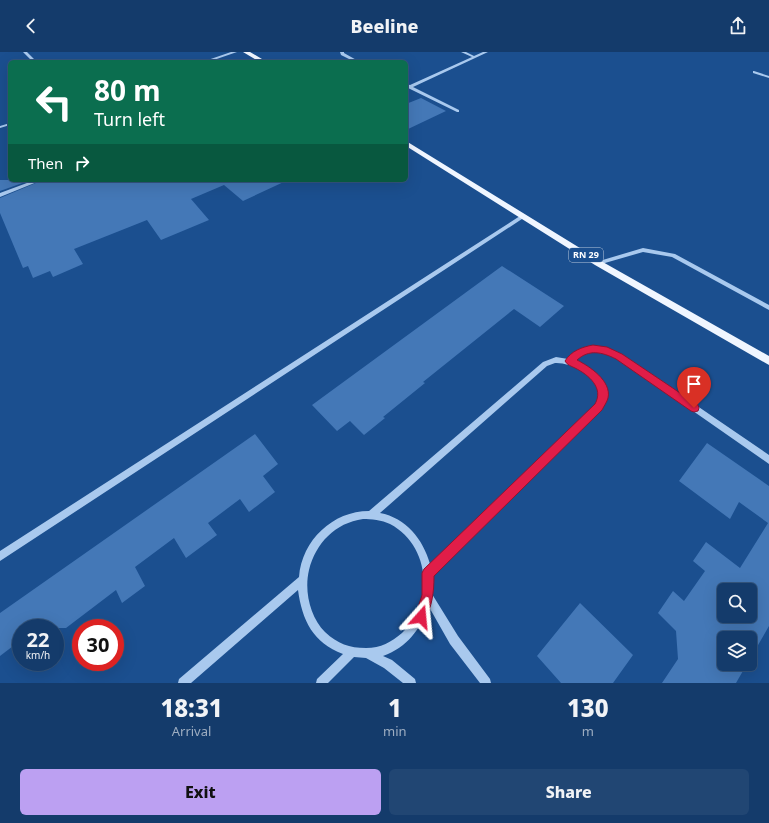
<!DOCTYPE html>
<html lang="en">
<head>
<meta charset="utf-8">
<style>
	:root { --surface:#143b6b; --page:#214673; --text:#f1f3f6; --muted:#9dadc1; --line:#33557e; --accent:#bca0f2 }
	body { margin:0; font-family:"Noto Sans",sans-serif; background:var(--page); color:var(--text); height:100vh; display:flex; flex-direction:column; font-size:15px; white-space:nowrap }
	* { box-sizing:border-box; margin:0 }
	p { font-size:13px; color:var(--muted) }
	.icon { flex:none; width:22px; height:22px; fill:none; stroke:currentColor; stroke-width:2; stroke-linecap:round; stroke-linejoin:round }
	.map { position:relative; height:631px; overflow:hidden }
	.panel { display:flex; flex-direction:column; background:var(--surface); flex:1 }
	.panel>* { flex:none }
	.top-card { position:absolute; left:8px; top:8px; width:400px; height:122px; border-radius:6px; box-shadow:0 4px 16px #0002,0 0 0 1px var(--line); background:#0b6e4f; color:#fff; overflow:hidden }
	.tools { position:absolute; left:717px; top:531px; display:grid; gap:8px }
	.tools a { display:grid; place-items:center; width:40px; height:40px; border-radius:6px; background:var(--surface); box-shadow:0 4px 16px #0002,0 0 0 1px var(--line); font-size:20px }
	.speed { position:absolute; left:12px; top:567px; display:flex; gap:8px; font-size:20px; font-weight:700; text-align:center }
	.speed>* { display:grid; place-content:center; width:52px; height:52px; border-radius:50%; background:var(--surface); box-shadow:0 4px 16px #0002,0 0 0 1px var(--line); line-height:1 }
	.speed small { font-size:10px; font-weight:400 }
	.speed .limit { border:6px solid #d22; background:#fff; color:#111 }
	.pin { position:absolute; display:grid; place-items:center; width:34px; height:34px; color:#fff; margin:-41px -17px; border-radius:50% 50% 50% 0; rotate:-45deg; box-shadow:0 0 4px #0007 }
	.pin .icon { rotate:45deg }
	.me { position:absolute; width:44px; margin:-22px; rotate:18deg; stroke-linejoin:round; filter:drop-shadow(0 0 3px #0008) }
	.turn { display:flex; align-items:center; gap:14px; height:84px; padding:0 20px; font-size:18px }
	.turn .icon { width:52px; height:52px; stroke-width:2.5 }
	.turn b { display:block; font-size:28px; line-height:34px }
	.then { display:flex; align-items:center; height:38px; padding:0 20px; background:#0003; gap:8px; font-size:15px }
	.eta { display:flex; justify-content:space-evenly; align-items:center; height:68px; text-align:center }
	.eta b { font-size:24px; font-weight:800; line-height:28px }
	.cta { display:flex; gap:8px; margin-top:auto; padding:8px 20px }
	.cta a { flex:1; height:46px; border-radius:6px; background:var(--accent); color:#111; font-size:16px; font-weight:800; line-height:46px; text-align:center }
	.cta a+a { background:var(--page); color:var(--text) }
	header { display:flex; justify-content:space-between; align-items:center; height:52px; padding:0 20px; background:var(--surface); font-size:18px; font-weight:800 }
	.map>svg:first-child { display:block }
	.building { fill:#4478b7; fill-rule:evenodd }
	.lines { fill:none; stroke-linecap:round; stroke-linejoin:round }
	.minor { fill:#a9c9ee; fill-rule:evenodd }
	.major { fill:#f0f6ff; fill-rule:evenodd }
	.route { fill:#e11d48; stroke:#92132f }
	.labels { text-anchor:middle; stroke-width:3.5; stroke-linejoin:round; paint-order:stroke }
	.shield { fill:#1b4f8f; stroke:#bbcadd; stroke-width:1 }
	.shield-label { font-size:9px; font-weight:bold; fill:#fff }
</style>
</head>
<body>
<header><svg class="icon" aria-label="back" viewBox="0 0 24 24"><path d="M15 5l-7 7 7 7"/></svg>Beeline<svg class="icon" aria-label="share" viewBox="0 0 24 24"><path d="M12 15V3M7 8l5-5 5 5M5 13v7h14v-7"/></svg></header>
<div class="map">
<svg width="769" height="631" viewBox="0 0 769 631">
	<rect width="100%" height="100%" fill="#1b4f8f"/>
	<path class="building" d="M421 46 446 59 406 78V52Z
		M0 128H31L0 139Z
		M43 128H288L243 149 224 133 191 147 209 168 161 188 147 168 74 197 83 212 53 225 50 219 33 226 28 214 23 216 0 161V146Z
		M502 214 564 254 540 275 514 257 423 330 425 331 383 365 385 366 364 383 350 369 337 379 312 353Z
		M255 382 278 412 263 424 275 440 249 460 240 447 208 471 217 483 186 506 174 486 135 515 145 534 122 551 116 538 66 576H21V588L0 604V561Z
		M707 391 769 434V574L750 607V586H724V612H747L736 631H662L678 607 676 579 658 561 673 539 684 549 705 519 693 509 706 490 740 516 768 471 739 450 730 467 679 429ZM724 538H750V564H724Z
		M580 551 633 603 613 631H561L537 604Z"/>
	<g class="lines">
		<path class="minor" d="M23 0H27L37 10H33Z
			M231 0H237L208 10H202Z
			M340 0H344V1L360 10H355L341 3Z
			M461 0H466L474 4 483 0H488L413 35 459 58V60H457L406 35V32L410 33 472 5Z
			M754 19 769 24V26L753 21V19Z
			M10 71V73L0 76V74Z
			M35 128H42L0 145V141Z
			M523 162 526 164 525 165 0 509V499Z
			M643 196 675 202 769 253V258L672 205 643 200 598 213 595 211 596 210Z
			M593 294 605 296 621 302 769 403V412L617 306C600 298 590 296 575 309 587 314 608 326 607 342 607 348 604 353 602 357L432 523V542L458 584 490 627 491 631H480L450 592 429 555C419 578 408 595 383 604L392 608 415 627 416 631H403L384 616 366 606 354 605 328 631H316L317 627 343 602C313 591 302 568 298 538L191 631H178L179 627 299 525C302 488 333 459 369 459L543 310 556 305 568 307 580 298ZM555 311C569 310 595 322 599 337 601 343 599 348 596 353L430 512C423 487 406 466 380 461L547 314ZM363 467C371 467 382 468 390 472 430 493 435 551 402 581 391 590 381 596 366 596 349 596 338 592 325 580 310 565 304 539 309 518 316 491 335 471 363 467Z"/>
		<path class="major" d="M243 0H250L267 10H260Z
			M406 89 601 209 769 304V313L595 213 406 94Z"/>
	</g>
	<path class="route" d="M593 293 607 295 622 302 698 353 699 356 698 359 694 360 691 359 616 307C602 300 589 297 577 308 589 314 612 329 608 346 607 350 604 354 602 358L434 524C434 541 432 553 425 569L421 571 416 569 415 565 422 543V521L424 517 595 352C604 336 589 323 575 316 571 314 567 313 565 309 571 299 582 295 593 293Z"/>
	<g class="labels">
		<rect class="shield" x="569" y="196" width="34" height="14" rx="3"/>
		<g class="shield-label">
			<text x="586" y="206">RN 29</text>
		</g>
	</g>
</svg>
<div class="tools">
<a><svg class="icon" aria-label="search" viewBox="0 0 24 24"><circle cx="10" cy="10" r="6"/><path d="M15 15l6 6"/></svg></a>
<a><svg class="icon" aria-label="layers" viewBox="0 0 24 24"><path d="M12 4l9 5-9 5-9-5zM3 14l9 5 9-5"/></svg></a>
</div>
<div class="speed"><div>22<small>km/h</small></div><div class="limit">30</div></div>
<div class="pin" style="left:694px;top:356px;background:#d93025"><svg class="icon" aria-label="arrive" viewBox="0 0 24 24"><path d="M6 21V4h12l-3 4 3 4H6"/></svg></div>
<svg class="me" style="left:421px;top:565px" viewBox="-20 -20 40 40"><path d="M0-17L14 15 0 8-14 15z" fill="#e11d48" stroke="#fff" stroke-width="4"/></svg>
<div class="top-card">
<div class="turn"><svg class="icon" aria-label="left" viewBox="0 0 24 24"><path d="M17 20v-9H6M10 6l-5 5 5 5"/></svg><div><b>80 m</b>Turn left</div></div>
<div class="then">Then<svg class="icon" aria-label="right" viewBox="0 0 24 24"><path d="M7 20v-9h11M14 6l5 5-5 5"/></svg></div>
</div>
</div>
<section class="panel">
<div class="eta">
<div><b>18:31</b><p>Arrival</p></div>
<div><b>1</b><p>min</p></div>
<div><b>130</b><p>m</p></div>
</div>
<div class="cta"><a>Exit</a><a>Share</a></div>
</section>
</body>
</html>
